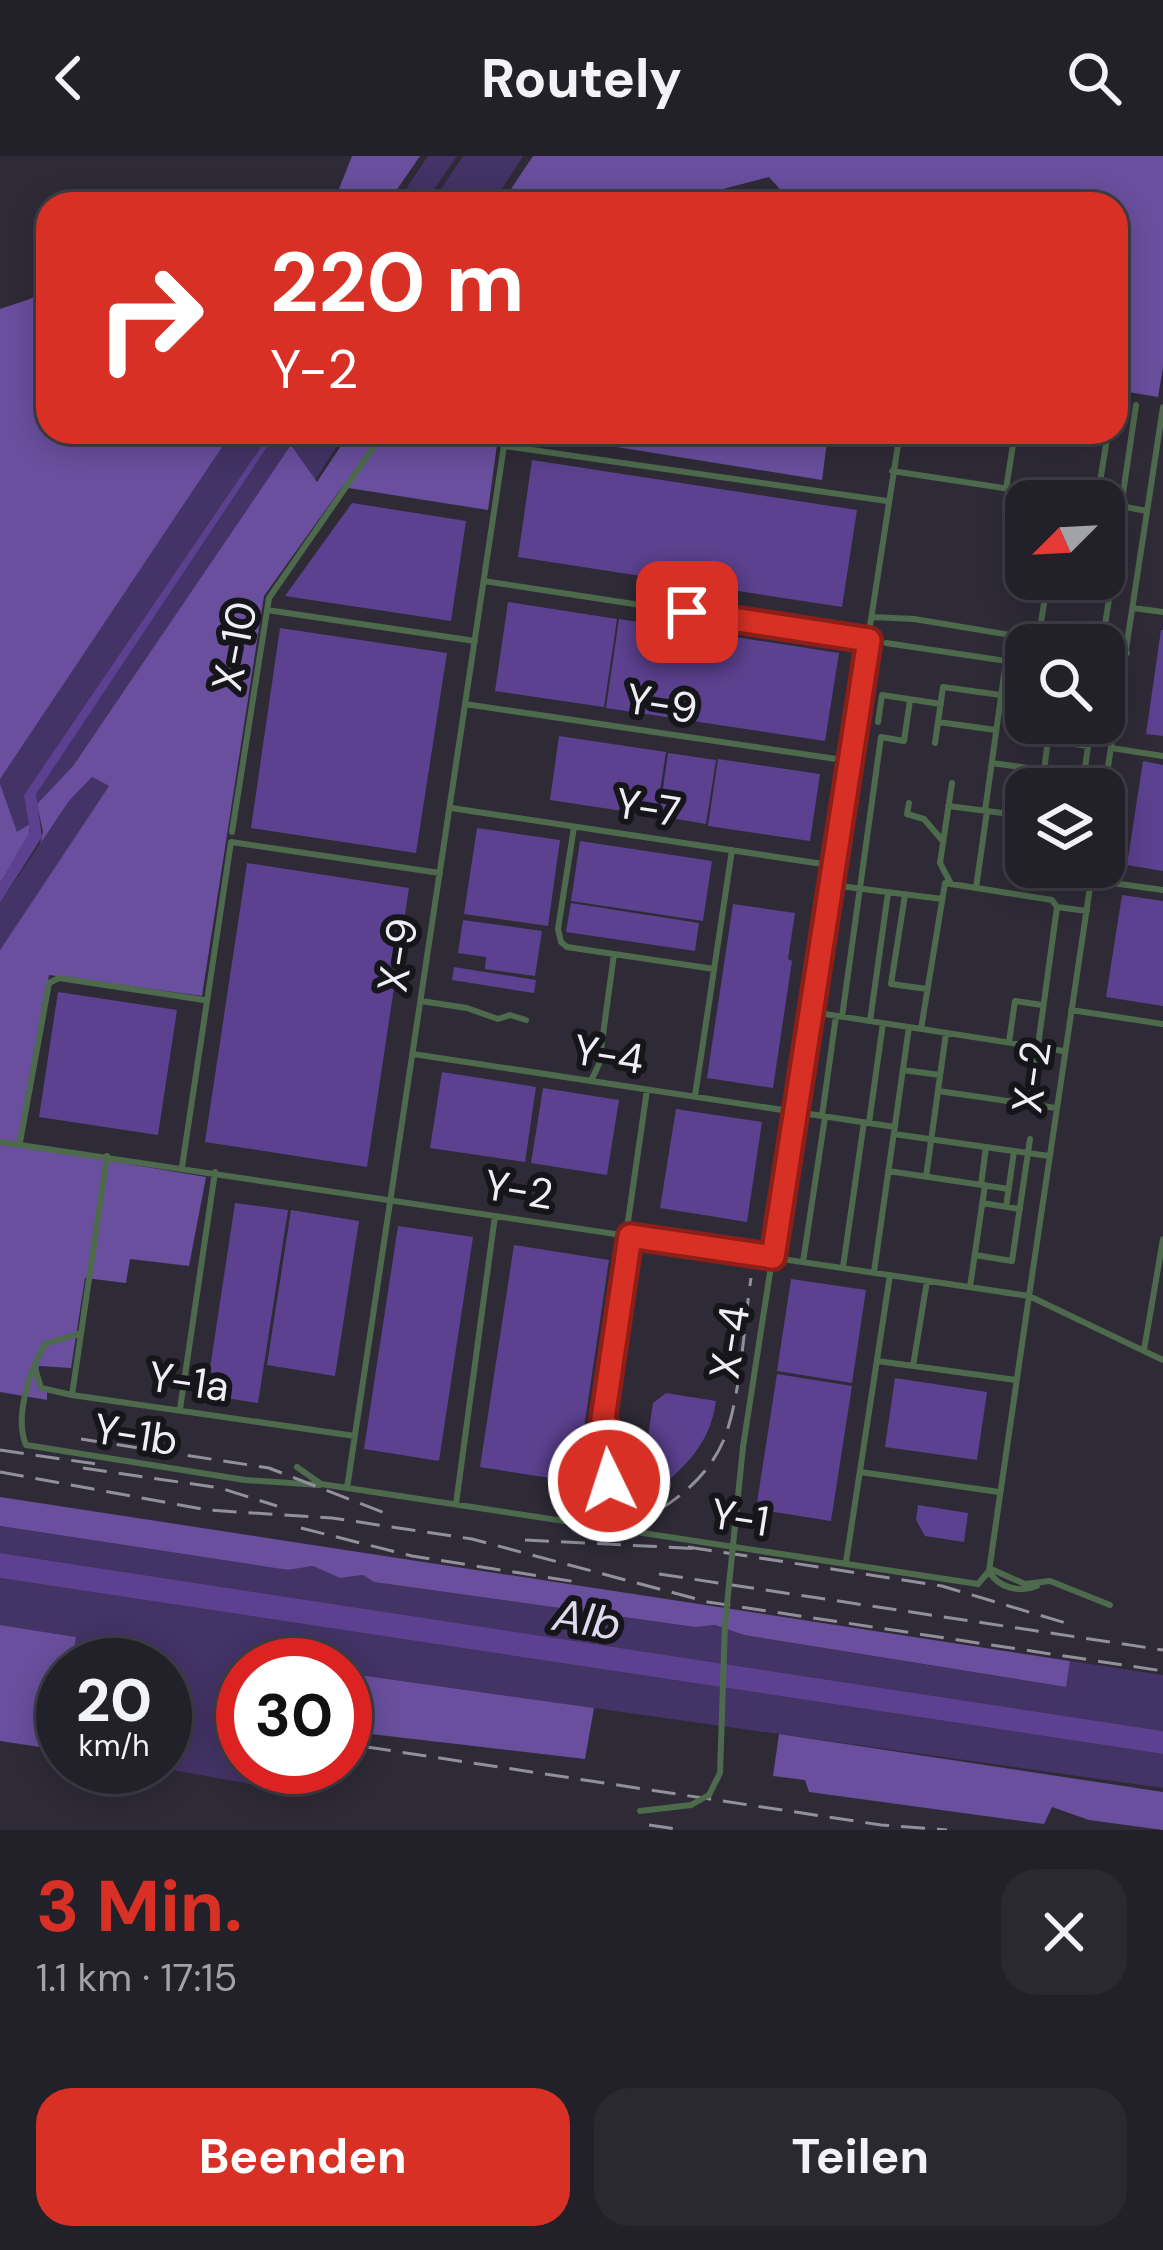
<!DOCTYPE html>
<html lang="de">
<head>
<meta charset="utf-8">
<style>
	:root { --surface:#222029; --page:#2a2831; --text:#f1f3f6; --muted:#a2a3a8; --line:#3f3e46; --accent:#d93025 }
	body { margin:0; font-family:"DM Sans",sans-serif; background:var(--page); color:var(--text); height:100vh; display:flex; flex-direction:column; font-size:45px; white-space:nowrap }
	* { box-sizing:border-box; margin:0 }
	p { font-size:39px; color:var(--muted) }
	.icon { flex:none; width:66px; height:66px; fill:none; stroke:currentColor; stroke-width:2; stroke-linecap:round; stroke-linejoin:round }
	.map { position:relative; height:1674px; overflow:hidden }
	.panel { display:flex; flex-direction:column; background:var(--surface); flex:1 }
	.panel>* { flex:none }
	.banner { position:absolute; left:36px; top:36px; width:1092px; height:252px; border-radius:36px; box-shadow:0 6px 30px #0003,0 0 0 3px var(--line); background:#d93025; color:#fff; overflow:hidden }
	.needle { width:78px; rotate:246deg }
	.tools { position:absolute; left:1005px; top:324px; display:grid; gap:24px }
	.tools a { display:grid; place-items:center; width:120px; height:120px; border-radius:24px; background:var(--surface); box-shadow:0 6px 30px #0003,0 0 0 3px var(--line); font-size:60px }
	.speed { position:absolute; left:36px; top:1482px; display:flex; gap:24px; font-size:60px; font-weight:700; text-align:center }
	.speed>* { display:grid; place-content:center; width:156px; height:156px; border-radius:50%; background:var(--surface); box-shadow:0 6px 30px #0003,0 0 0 3px var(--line); line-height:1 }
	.speed small { font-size:30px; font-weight:400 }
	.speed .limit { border:18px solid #d22; background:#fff; color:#111 }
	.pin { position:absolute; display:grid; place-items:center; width:102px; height:102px; color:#fff; margin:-51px; border-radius:24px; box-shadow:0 6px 18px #0006 }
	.me { position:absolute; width:132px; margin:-66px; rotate:356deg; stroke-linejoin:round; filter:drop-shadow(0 0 9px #0008) }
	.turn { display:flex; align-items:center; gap:42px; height:252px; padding:0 36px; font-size:54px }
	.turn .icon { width:156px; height:156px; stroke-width:2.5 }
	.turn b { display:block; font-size:84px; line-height:102px }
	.round { display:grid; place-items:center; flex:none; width:126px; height:126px; border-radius:36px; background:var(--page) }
	.headline { display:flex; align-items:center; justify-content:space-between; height:204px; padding:0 36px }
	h1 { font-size:72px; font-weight:700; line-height:90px; color:var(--accent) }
	.button { display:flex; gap:24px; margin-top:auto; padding:24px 36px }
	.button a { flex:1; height:138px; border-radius:36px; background:var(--accent); color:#fff; font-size:48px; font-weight:700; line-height:138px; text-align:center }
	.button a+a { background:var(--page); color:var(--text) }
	header { display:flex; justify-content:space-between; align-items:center; height:156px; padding:0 36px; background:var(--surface); font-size:54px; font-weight:700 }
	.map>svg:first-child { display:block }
	.green { fill:#433366 }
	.forest { fill:#694f9e }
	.water { fill:#5b418f }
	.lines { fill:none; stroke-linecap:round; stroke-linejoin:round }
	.minor { stroke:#4e6a4d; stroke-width:6 }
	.rail { stroke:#92909a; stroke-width:3; stroke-dasharray:24 12; stroke-linecap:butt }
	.minor-bridge { stroke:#4e6a4d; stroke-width:6 }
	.route-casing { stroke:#8d1f18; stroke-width:30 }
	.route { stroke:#d93025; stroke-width:21 }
	.labels { text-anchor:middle; stroke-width:12; stroke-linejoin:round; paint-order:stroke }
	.street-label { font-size:42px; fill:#efedf5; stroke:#16151a }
	.water-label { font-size:45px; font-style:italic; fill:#dfdaf0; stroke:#16151a }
</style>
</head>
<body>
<header><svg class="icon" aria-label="back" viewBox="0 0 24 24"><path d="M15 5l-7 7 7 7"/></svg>Routely<svg class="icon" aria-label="search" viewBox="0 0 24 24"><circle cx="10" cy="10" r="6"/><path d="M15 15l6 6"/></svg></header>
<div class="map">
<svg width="1163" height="1674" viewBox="0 0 1163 1674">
	<rect width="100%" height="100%" fill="#2e2b37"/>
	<path class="green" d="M428 0H457L424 48H396Z
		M463 0H523L492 48H431Z
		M0 169 48 276H271L26 639 30 668 0 729Z
		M277 276H346L315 324 292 290 73 610 37 648 36 638 54 606Z
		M92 621 109 630 0 794V747L69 645Z
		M0 1370 288 1414 313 1410 340 1422 363 1419 374 1426 695 1471 715 1469 744 1479 1065 1531 1070 1505 1163 1519V1575L0 1397Z
		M0 1422 1163 1598V1632L345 1517V1509H243V1611H316L313 1639 155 1611H165V1509H72L76 1481 0 1469Z"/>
	<path class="forest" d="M352 0H420L387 48H333Z
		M533 0H1163V211L1158 241 1116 234V48H793L769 21 708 37 696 48H501Z
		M48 131V276H232L0 623V153L30 143Z
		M350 276H471L498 281 488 354 342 331 264 440 202 840 49 819 20 990 206 1021 189 1110 130 1103 126 1127 85 1122 71 1212 39 1210 37 1230 47 1236V1244L0 1236V794L109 630 92 621 69 645 40 688 43 676 37 648 73 610 291 289 317 326Z
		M524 276H630L686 287 690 276 828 278 822 324Z
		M0 628 17 676 30 668 29 681 0 727Z
		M0 1341 1070 1505 1066 1531 744 1479 715 1469 695 1471 374 1426 363 1419 340 1422 313 1410 288 1414 0 1370Z
		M0 1469 76 1481 72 1509H63L60 1594 0 1585Z
		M345 1517 594 1552 585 1603 345 1575Z
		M779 1578 1163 1636V1674L1089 1664 1052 1651 1044 1668 809 1636 805 1624 773 1620Z"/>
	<path class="water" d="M271 276H277L36 638 42 681 0 747V727L30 675 24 639Z
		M532 304 857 354 842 451 518 401Z
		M352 347 466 365 451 465 285 440Z
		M508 446 617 463 604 551 495 535Z
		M619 463 839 497 825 585 606 552Z
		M280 472 447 497 416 697 251 672Z
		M1161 474H1163V580L1146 578Z
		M559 580 666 596 656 660 550 644Z
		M668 597 716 604 706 668 659 660Z
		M718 603 820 618 810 685 708 670Z
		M1143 605 1163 609V715L1127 709Z
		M477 672 560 684 548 770 464 758Z
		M580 685 712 705 703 765 571 745Z
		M247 707 409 732 367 1011 205 986Z
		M1122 739 1163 745V850L1106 841Z
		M571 747 699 767 695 795 566 776Z
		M733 748 795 757 788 803 792 805 773 932 707 922Z
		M463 764 542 775 535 820 485 813 486 801 458 797Z
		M454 811 536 824 534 837 452 824Z
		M58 836 177 854 158 979 39 961Z
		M442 916 536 931 525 1006 430 992Z
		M543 932 619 944 607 1019 531 1007Z
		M676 953 762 966 747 1066 660 1052Z
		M235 1047 288 1054 258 1247 206 1239Z
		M291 1054 359 1065 335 1220 267 1209Z
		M398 1070 473 1081 439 1305 364 1293Z
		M514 1089 609 1104 576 1326 480 1311Z
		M791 1123 866 1134 852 1227 777 1215Z
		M777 1218 852 1230 831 1365 756 1353Z
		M895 1222 987 1236 977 1304 885 1291Z
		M666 1237 716 1245C710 1288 686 1310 654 1337L640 1335 653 1247Z
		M918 1349 968 1357 964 1386 925 1380 916 1364Z
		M0 1397 1163 1575V1598L0 1422Z"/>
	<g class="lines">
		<path class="minor" d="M504 290 887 345
			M892 315 1089 345
			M1006 333 1015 276
			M1097 345 1108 276
			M1104 347 1147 355
			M1121 351 1136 249
			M1063 423H1076
			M1076 424 1111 432
			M484 425 876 485
			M1133 452 1163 456
			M267 454 475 485
			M872 461 914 463 1071 489
			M1038 485 1048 423
			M886 487 1026 508
			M1102 489 1123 351
			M1104 494 1127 497
			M1104 521 1121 523
			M1003 527 1026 530
			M465 548 850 605
			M878 566 882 539 941 548
			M938 566 996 574
			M1048 584 1088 590 1084 620
			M935 587 943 531 1001 539
			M1111 592 1163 600
			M992 607 1106 623
			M1044 615 1050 567
			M1104 637 1163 251
			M909 647 907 658 924 663 942 684
			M948 650 1026 660
			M451 652 836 710
			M985 655 1006 505
			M574 671 558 773 561 786 567 791 714 813
			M232 676 269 442 384 276
			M1091 724 1163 734
			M951 728 940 707 952 627
			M832 729 942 743
			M976 732 987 655
			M905 739 891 828 927 833
			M421 845 467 852 498 863 510 859 526 864
			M1071 854 1163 868
			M812 856 1063 895
			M842 861 881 581 904 585 910 544
			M870 865 888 737
			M921 873 945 727 1052 744 1057 751 1087 755
			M1009 886 1015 845 1042 849
			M413 898 895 971
			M903 914 940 919
			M591 925 599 908 614 798
			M938 935 1056 952
			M695 940 732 694
			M1030 948 1057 751
			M822 960 836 860
			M869 967 883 867
			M894 978 1049 1000
			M0 986 1029 1140 1093 711
			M20 986 49 827 59 822 204 844
			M182 1011 231 686 440 717
			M888 1015 1009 1033
			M926 1021 946 877
			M981 1029 986 991
			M982 1047 1020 1053
			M1006 1051 1014 995
			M626 1079 647 934
			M975 1099 1012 1105 1030 983
			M803 1106 825 961
			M843 1111 864 966
			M874 1116 909 871
			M970 1131 985 1029
			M81 1177 45 1188C30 1213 14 1261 26 1289L245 1324 319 1329
			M1144 1194 1163 1083
			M877 1205 1016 1224
			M913 1210 927 1125
			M35 1212 41 1232 72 1239 355 1280
			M72 1239 107 1000
			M180 1253 215 1016
			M743 1291 900 276
			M297 1311 321 1328 978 1428 989 1415 1029 1140 1163 1204
			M860 1316 999 1336
			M347 1332 506 276
			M456 1348 495 1060
			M601 1370 613 1282 603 1263 630 1080
			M846 1406 890 1119
			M991 1413 1025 1428 1050 1425 1110 1449
			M989 1415C998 1432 1020 1437 1037 1430
			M640 1655 691 1649"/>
		<path class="rail" d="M81 1283 269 1312 390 1359
			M0 1294 103 1309
			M83 1312 220 1332 277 1350
			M0 1316 207 1354 332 1362 472 1383 708 1446 1163 1515
			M301 1372 412 1400 577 1426
			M593 1379C646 1369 704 1334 725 1281 741 1238 744 1168 751 1122
			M525 1384 705 1393
			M688 1391 942 1430 1069 1468
			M659 1418 1163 1494
			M367 1591 881 1669 947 1674
			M649 1669 684 1674"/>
		<path class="minor-bridge" d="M691 1649 709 1639 720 1617 725 1468 743 1291"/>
	</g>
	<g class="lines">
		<defs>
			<path id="route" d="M609 1325 613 1282 603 1263 630 1080 773 1101 869 484 687 456"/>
		</defs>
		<use href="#route" class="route-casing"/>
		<use href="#route" class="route"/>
	</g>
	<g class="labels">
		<g class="street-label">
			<text transform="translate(234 490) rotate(-79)" y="15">X-10</text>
			<text transform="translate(662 547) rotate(9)" y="15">Y-9</text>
			<text transform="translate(648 651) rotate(9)" y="15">Y-7</text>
			<text transform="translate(397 799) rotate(-81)" y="15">X-9</text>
			<text transform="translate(609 898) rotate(9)" y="15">Y-4</text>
			<text transform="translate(1031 921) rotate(-82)" y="15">X-2</text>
			<text transform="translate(519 1033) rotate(9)" y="15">Y-2</text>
			<text transform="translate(729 1186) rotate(-81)" y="15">X-4</text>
			<text transform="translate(189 1225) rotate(8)" y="15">Y-1a</text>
			<text transform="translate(136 1278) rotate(9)" y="15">Y-1b</text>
			<text transform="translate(740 1361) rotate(9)" y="15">Y-1</text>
		</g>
		<g class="water-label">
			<text transform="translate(587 1463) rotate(9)" y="16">Alb</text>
		</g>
	</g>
</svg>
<div class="tools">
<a><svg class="needle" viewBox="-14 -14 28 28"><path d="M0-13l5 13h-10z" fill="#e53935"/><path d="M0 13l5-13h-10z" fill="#a2a3a8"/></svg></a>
<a><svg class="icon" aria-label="search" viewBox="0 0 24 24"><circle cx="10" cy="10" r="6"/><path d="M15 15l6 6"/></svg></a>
<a><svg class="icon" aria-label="layers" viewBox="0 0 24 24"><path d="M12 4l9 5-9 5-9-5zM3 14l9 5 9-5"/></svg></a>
</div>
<div class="speed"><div>20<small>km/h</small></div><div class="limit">30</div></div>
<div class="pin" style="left:687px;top:456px;background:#d93025"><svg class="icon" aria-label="arrive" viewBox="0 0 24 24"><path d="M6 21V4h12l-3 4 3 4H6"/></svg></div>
<svg class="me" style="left:609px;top:1325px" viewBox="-20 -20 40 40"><circle r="17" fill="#d93025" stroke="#fff" stroke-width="3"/><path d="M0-11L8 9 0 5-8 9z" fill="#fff"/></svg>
<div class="banner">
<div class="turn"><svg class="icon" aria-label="right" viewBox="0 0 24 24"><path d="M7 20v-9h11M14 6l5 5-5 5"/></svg><div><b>220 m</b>Y-2</div></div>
</div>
</div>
<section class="panel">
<div class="headline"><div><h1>3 Min.</h1><p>1.1 km · 17:15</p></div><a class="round"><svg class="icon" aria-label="close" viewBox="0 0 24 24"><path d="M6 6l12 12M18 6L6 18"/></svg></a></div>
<div class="button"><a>Beenden</a><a>Teilen</a></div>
</section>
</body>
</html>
